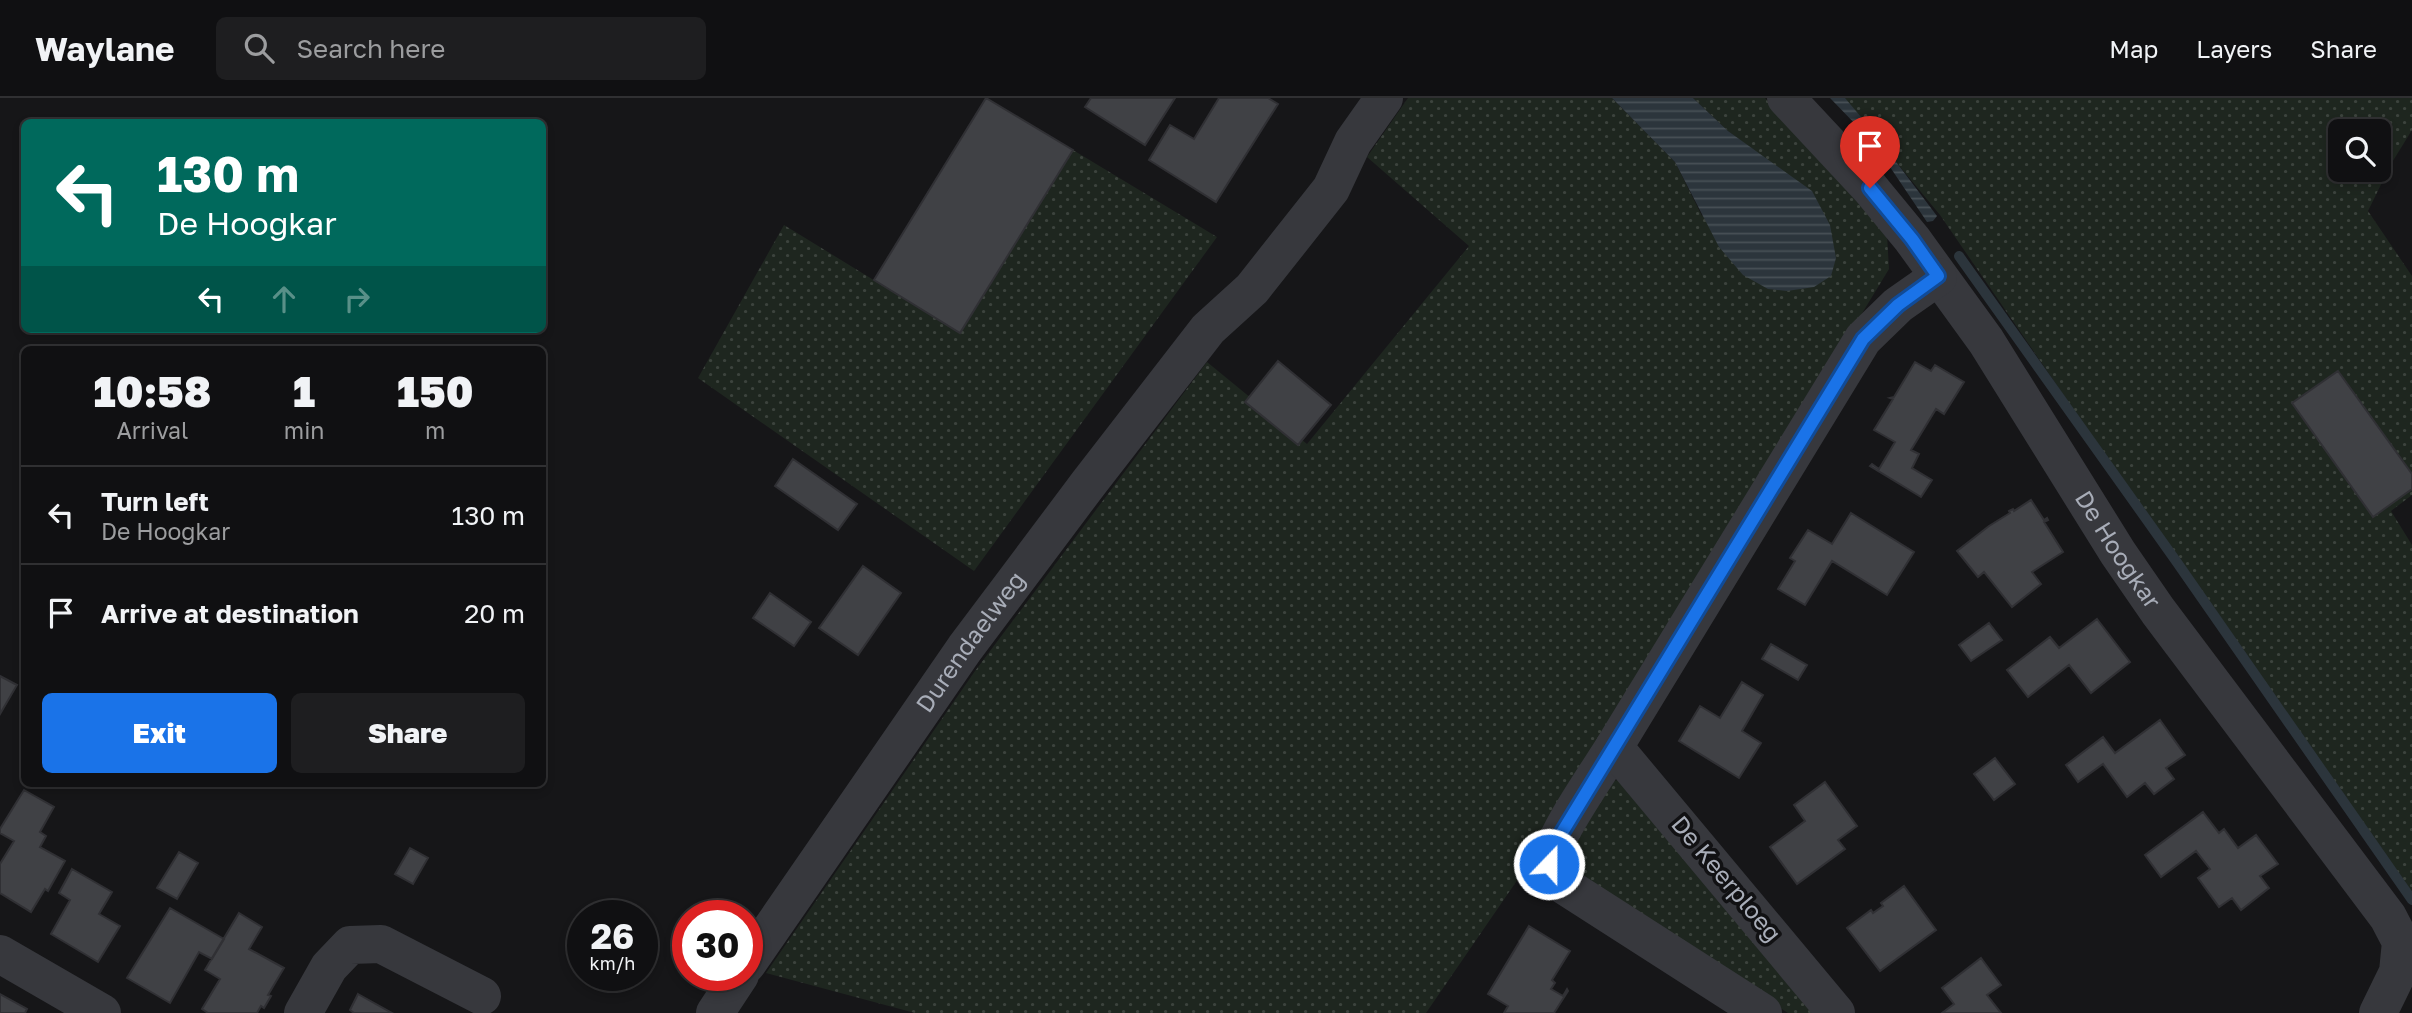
<!DOCTYPE html>
<html lang="en">
<head>
<meta charset="utf-8">
<style>
	:root { --surface:#101012; --page:#1e1e20; --text:#f1f3f6; --muted:#9c9d9f; --line:#303032; --accent:#1a73e8 }
	body { margin:0; font-family:"Golos Text",sans-serif; background:var(--page); color:var(--text); height:100vh; display:flex; flex-direction:column; font-size:26px; white-space:nowrap }
	* { box-sizing:border-box; margin:0 }
	p { font-size:23px; color:var(--muted) }
	.icon { flex:none; width:38px; height:38px; fill:none; stroke:currentColor; stroke-width:2; stroke-linecap:round; stroke-linejoin:round }
	.map { position:relative; flex:1; overflow:hidden }
	.side { position:absolute; left:21px; top:248px; width:525px; height:441px; display:flex; flex-direction:column; background:var(--surface); border-radius:10px; box-shadow:0 4px 10px #0003,0 0 0 2px var(--line) }
	.side>* { flex:none }
	.top-card { position:absolute; left:21px; top:21px; width:525px; height:214px; border-radius:10px; box-shadow:0 4px 10px #0003,0 0 0 2px var(--line); background:#00695c; color:#fff; overflow:hidden }
	.buttons { position:absolute; left:2328px; top:21px; display:grid; gap:14px }
	.buttons a { display:grid; place-items:center; width:63px; height:63px; border-radius:10px; background:var(--surface); box-shadow:0 4px 10px #0003,0 0 0 2px var(--line); font-size:35px }
	.speed { position:absolute; left:567px; top:802px; display:flex; gap:14px; font-size:35px; font-weight:700; text-align:center }
	.speed>* { display:grid; place-content:center; width:91px; height:91px; border-radius:50%; background:var(--surface); box-shadow:0 4px 10px #0003,0 0 0 2px var(--line); line-height:1 }
	.speed small { font-size:18px; font-weight:400 }
	.speed .limit { border:10px solid #d22; background:#fff; color:#111 }
	.pin { position:absolute; display:grid; place-items:center; width:60px; height:60px; color:#fff; margin:-72px -30px; border-radius:50% 50% 50% 0; rotate:-45deg; box-shadow:0 0 7px #0007 }
	.pin .icon { rotate:45deg }
	.me { position:absolute; width:77px; margin:-38px; rotate:22deg; stroke-linejoin:round; filter:drop-shadow(0 0 5px #0008) }
	.turn { display:flex; align-items:center; gap:24px; height:147px; padding:0 21px; font-size:32px }
	.turn .icon { width:91px; height:91px; stroke-width:2.5 }
	.turn b { display:block; font-size:49px; line-height:60px }
	.lanes { display:flex; align-items:center; height:66px; padding:0 21px; background:#0003; justify-content:center; gap:35px; direction:ltr }
	.lanes .off { opacity:.35 }
	.eta { display:flex; justify-content:space-evenly; align-items:center; height:119px; text-align:center }
	.eta b { font-size:42px; font-weight:800; line-height:49px }
	.primary-button { display:flex; gap:14px; margin-top:auto; padding:14px 21px }
	.primary-button a { flex:1; height:80px; border-radius:10px; background:var(--accent); color:#fff; font-size:28px; font-weight:800; line-height:80px; text-align:center }
	.primary-button a+a { background:var(--page); color:var(--text) }
	ul { padding:0; list-style:none }
	li { display:flex; align-items:center; gap:21px; height:98px; padding:0 21px; border-top:2px solid var(--line) }
	li div { flex:1 }
	li b { display:block; font-size:26px }
	li em { font-style:normal }
	header { display:flex; align-items:center; gap:42px; box-sizing:border-box; height:98px; padding:0 35px; background:var(--surface); border-bottom:2px solid var(--line) }
	header strong { font-size:33px }
	nav { display:flex; gap:38px; margin-inline-start:auto; font-size:24px }
	.search { width:490px; height:63px; background:var(--page); display:flex; align-items:center; gap:18px; box-sizing:border-box; padding:0 24px; border-radius:10px; color:var(--muted); font-size:26px }
	.map>svg:first-child { display:block }
	.grass { fill:url(#grass-dots); fill-rule:evenodd }
	.water { fill:url(#water-rules) }
	.lines { fill:none; stroke-linecap:round; stroke-linejoin:round }
	.stream { stroke:#2c353c; stroke-width:10 }
	.building { fill:#404145; stroke:#303034; stroke-width:2 }
	.minor { stroke:#37383d; stroke-width:38 }
	.route-casing { stroke:#114b97; stroke-width:18 }
	.route { stroke:#1a73e8; stroke-width:12 }
	.labels { text-anchor:middle; stroke-width:7; stroke-linejoin:round; paint-order:stroke }
	.street-label { font-size:24px; fill:#a8adb8; stroke:#111113 }
</style>
</head>
<body>
<header>
<strong>Waylane</strong>
<div class="search"><svg class="icon" aria-label="search" viewBox="0 0 24 24"><circle cx="10" cy="10" r="6"/><path d="M15 15l6 6"/></svg>Search here</div>
<nav><a>Map</a><a>Layers</a><a>Share</a></nav>
</header>
<div class="map">
<svg width="2412" height="915" viewBox="0 0 2412 915">
	<defs>
		<pattern id="grass-dots" width="8" height="8" patternUnits="userSpaceOnUse" patternTransform="scale(1.75)"><rect width="8" height="8" fill="#1e261f"/><path d="M2 2h.1M6 6h.1" fill="none" stroke="#3c433d" stroke-width="1.8" stroke-linecap="round"/></pattern>
		<pattern id="water-rules" width="6" height="5" patternUnits="userSpaceOnUse" patternTransform="scale(1.75)"><rect width="6" height="5" fill="#2c353c"/><path d="M0 2.5h6" fill="none" stroke="#485056"/></pattern>
	</defs>
	<rect width="100%" height="100%" fill="#161618"/>
	<path class="grass" d="M1408 0H1612L1675 64 1702 118 1756 54 1728 33 1693 0H1765L1887 137 1889 171 1518 781 1426 915H915L766 875 975 573 1207 264 1307 346 1469 148 1367 59Z
		M1843 0H2412V32L2391 66 2368 113 2412 178V397L2391 413 2412 447V804L1940 117ZM2340 33H2378V72H2340Z
		M1073 52 1217 139 974 473 698 280 784 127 960 235Z
		M1619 682 1816 915H1788L1571 775 1568 764 1569 751 1612 683Z"/>
	<path class="water" d="M1612 0H1693L1728 33 1812 93 1830 127 1836 160 1831 178 1814 189 1787 193 1768 191 1743 177 1719 149 1675 64Z
		M1830 0H1845L1872 32 1937 118 1933 123 1927 124 1890 69 1862 33Z"/>
	<g class="lines">
		<path class="stream" d="M1959 158 2176 463 2412 802"/>
	</g>
	<path class="building" d="M986 0 1073 52 960 235 874 182Z
		M1091 0H1175L1145 47 1085 9Z
		M1219 0H1268L1278 6 1216 104 1149 62 1170 27 1194 41Z
		M1278 263 1331 307 1298 347 1245 304Z
		M1915 264 1931 273 1935 267 1964 284 1944 316 1936 311 1911 352 1919 356 1912 370 1932 382 1921 399 1870 368 1872 366 1879 371 1895 344 1874 332 1893 301 1890 300 1894 299Z
		M2338 273 2412 376V391L2373 419 2292 305Z
		M793 361 857 406 838 432 775 388Z
		M2031 402 2044 422 2047 420 2048 422 2044 424 2063 454 2032 474 2041 486 2012 509 1984 474 1978 479 1957 453 1989 428 2010 415 2009 413 2013 411 2014 413Z
		M1851 415 1914 454 1887 497 1832 463 1805 507 1778 491 1795 463 1790 460 1808 432 1832 446Z
		M863 468 901 495 858 557 819 530Z
		M770 495 811 524 794 548 753 520Z
		M2097 521 2130 564 2091 595 2069 567 2028 599 2007 572 2050 539 2059 550Z
		M1989 525 2002 542 1971 563 1959 547Z
		M1771 546 1807 567 1798 582 1762 561Z
		M0 578 17 587 0 616Z
		M1742 584 1763 597 1742 633 1761 645 1739 680 1679 643 1700 608 1720 620Z
		M2160 622 2185 657 2166 670 2174 681 2154 696 2145 685 2127 699 2103 666 2078 684 2066 667 2103 639 2115 655Z
		M1995 660 2015 686 1994 702 1974 676Z
		M1825 684 1857 728 1838 742 1845 751 1797 786 1770 749 1805 723 1794 707Z
		M24 692 54 709 40 734 46 738 40 749 65 763 48 793 45 791 31 814 0 795V766L14 743 0 735V731Z
		M2203 714 2219 735 2224 731 2238 750 2256 737 2278 766 2260 778 2269 790 2241 812 2232 800 2219 809 2198 780 2210 771 2196 753 2161 779 2145 757Z
		M410 750 428 760 413 786 395 776Z
		M179 754 198 765 177 801 157 790Z
		M72 771 112 794 99 816 120 828 98 864 51 836 70 802 59 795Z
		M1904 788 1936 832 1880 873 1847 830 1871 812 1873 815 1883 808 1881 805Z
		M170 810 224 841 212 861 199 854 170 905 127 880Z
		M239 815 262 829 249 851 284 870 268 897 271 898 264 910 261 908 257 915H208L202 911 220 881 205 872Z
		M1529 828 1570 853 1552 882 1555 885 1551 891 1563 898 1567 891 1568 893 1554 915H1504L1508 908 1488 896Z
		M1981 860 2001 887 1987 897 2001 915H1942L1954 906 1942 890Z
		M0 896 27 911 25 915H0Z
		M358 896 392 915H354L350 912Z"/>
	<g class="lines">
		<g class="minor">
			<path id="s1" d="M1786 0 1870 90 1912 141 1986 243 2118 455 2158 513 2388 819 2401 844 2398 874 2378 915"/>
			<path d="M1614 649C1600 672 1548 745 1550 767 1550 777 1558 782 1565 788L1763 915"/>
			<path d="M0 856 102 915"/>
			<path id="s2" d="M747 866 965 550 1088 386 1208 231 1252 191 1331 91 1353 44 1384 0"/>
			<path d="M303 915 329 869 350 847 381 846 482 898"/>
			<path d="M715 915 740 877"/>
			<path d="M1836 915 1614 649 1863 241 1898 207 1938 179"/>
		</g>
	</g>
	<g class="lines">
		<defs>
			<path id="route" d="M1549 766 1555 746 1863 241 1898 207 1938 178 1912 141 1870 90"/>
		</defs>
		<use href="#route" class="route-casing"/>
		<use href="#route" class="route"/>
	</g>
	<g class="labels">
		<g class="street-label">
			<text dy="8" stroke="none"><textPath href="#s1" startOffset="562">De Hoogkar</textPath></text>
			<text dy="8" stroke="none"><textPath href="#s2" startOffset="392">Durendaelweg</textPath></text>
			<text transform="translate(1726 781) rotate(50)" y="8">De Keerploeg</text>
		</g>
	</g>
</svg>
<div class="buttons">
<a><svg class="icon" aria-label="search" viewBox="0 0 24 24"><circle cx="10" cy="10" r="6"/><path d="M15 15l6 6"/></svg></a>
</div>
<div class="speed"><div>26<small>km/h</small></div><div class="limit">30</div></div>
<div class="pin" style="left:1870px;top:90px;background:#d93025"><svg class="icon" aria-label="arrive" viewBox="0 0 24 24"><path d="M6 21V4h12l-3 4 3 4H6"/></svg></div>
<svg class="me" style="left:1549px;top:766px" viewBox="-20 -20 40 40"><circle r="17" fill="#1a73e8" stroke="#fff" stroke-width="3"/><path d="M0-11L8 9 0 5-8 9z" fill="#fff"/></svg>
<div class="top-card">
<div class="turn"><svg class="icon" aria-label="left" viewBox="0 0 24 24"><path d="M17 20v-9H6M10 6l-5 5 5 5"/></svg><div><b>130 m</b>De Hoogkar</div></div>
<div class="lanes"><svg class="icon" aria-label="left" viewBox="0 0 24 24"><path d="M17 20v-9H6M10 6l-5 5 5 5"/></svg><svg class="icon off" aria-label="ahead" viewBox="0 0 24 24"><path d="M12 20V5M6 11l6-6 6 6"/></svg><svg class="icon off" aria-label="right" viewBox="0 0 24 24"><path d="M7 20v-9h11M14 6l5 5-5 5"/></svg></div>
</div>
<section class="side">
<div class="eta">
<div><b>10:58</b><p>Arrival</p></div>
<div><b>1</b><p>min</p></div>
<div><b>150</b><p>m</p></div>
</div>
<ul>
<li><svg class="icon" aria-label="left" viewBox="0 0 24 24"><path d="M17 20v-9H6M10 6l-5 5 5 5"/></svg><div><b>Turn left</b><p>De Hoogkar</p></div><em>130 m</em></li>
<li><svg class="icon" aria-label="arrive" viewBox="0 0 24 24"><path d="M6 21V4h12l-3 4 3 4H6"/></svg><div><b>Arrive at destination</b></div><em>20 m</em></li>
</ul>
<div class="primary-button"><a>Exit</a><a>Share</a></div>
</section>
</div>
</body>
</html>
